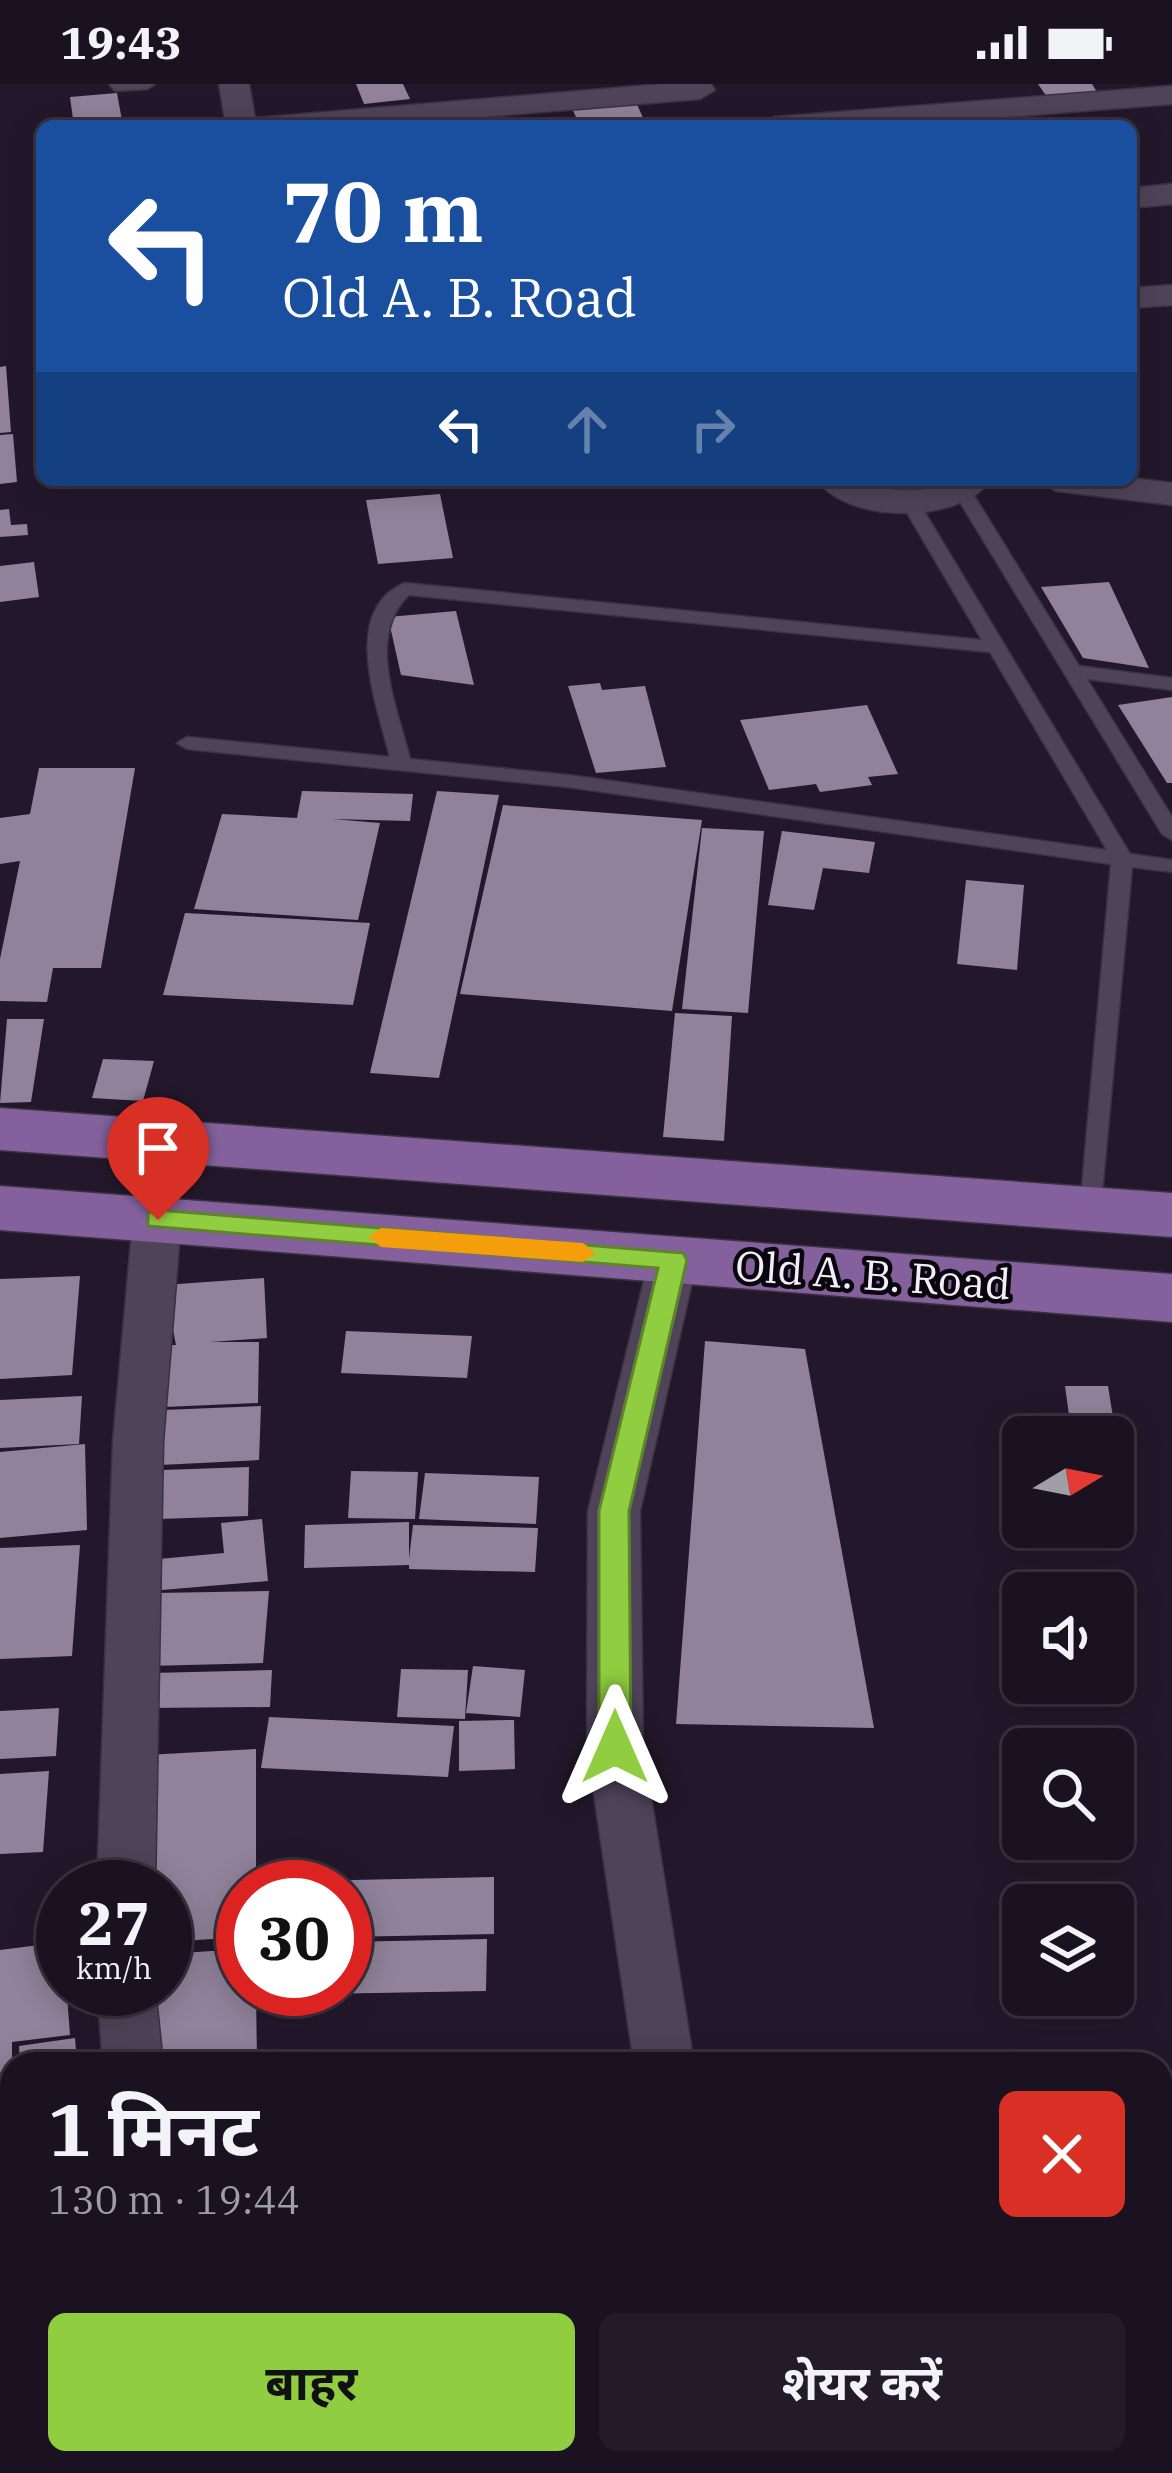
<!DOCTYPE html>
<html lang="hi">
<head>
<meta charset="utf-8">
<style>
	:root { --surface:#1a1220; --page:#231b29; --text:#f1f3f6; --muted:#9f9ea5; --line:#38323e; --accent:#90cd41 }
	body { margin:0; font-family:"IBM Plex Serif","Noto Sans Devanagari",serif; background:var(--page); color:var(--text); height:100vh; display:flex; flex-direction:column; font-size:45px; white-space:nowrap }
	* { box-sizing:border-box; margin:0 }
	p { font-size:39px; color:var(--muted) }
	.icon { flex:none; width:66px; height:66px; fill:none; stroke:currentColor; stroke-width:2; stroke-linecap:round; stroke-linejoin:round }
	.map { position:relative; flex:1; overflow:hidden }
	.drawer { position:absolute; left:0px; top:1968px; width:1173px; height:423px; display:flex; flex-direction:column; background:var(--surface); border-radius:36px 36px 0 0; box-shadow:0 6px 30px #0003,0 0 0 3px var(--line) }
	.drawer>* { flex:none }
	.top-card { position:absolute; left:36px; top:36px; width:1101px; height:366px; border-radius:18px; box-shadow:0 6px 30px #0003,0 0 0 3px var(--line); background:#1a4fa0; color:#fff; overflow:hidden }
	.needle { width:78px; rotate:80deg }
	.fabs { position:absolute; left:1002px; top:1332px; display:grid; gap:24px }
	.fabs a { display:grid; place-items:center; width:132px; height:132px; border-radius:18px; background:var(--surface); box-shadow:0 6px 30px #0003,0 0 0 3px var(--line); font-size:60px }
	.speed { position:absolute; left:36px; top:1776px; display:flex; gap:24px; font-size:60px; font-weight:700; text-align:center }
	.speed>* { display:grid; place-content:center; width:156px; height:156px; border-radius:50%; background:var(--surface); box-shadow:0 6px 30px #0003,0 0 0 3px var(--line); line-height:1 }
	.speed small { font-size:30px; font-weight:400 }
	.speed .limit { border:18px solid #d22; background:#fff; color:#111 }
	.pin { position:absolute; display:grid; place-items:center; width:102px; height:102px; color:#fff; margin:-123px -51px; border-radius:50% 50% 50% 0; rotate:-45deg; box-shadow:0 0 12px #0007 }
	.pin .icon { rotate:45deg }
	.me { position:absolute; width:132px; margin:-66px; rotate:0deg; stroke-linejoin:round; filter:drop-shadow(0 0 9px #0008) }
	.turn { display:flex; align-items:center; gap:42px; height:252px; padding:0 48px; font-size:54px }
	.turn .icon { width:156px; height:156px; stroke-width:2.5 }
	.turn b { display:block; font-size:84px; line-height:102px }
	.lanes { display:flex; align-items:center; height:114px; padding:0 48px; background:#0003; justify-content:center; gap:60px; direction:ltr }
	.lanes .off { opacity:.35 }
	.round { display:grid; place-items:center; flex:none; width:126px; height:126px; border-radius:18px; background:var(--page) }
	.head { display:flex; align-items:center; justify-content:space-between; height:204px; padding:0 48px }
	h1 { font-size:72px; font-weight:700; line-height:90px }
	.cta { display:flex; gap:24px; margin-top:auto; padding:24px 48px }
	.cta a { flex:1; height:138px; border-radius:18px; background:var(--accent); color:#111; font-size:48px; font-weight:700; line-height:138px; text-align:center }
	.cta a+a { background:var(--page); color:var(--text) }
	.status { display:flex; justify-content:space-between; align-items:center; height:84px; padding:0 60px; background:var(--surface); direction:ltr }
	.status svg { height:33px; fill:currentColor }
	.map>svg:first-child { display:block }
	.building { fill:#8f829a }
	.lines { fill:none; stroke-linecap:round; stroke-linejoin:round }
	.lane-casing { stroke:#3a3241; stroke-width:3 }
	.street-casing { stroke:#3a3241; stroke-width:3 }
	.primary-casing { stroke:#3a3241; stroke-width:3 }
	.lane { fill:#4f4359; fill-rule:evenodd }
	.street { fill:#4f4359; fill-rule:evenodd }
	.primary { fill:#84619d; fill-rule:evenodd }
	.route { fill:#90cd41; stroke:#5e852a; stroke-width:3 }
	.slow { fill:#f59e0b }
	.labels { text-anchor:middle; stroke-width:9; stroke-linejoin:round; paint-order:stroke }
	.street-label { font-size:42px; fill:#f3ecf9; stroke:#0a060d }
</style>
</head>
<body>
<div class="status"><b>19:43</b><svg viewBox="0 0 49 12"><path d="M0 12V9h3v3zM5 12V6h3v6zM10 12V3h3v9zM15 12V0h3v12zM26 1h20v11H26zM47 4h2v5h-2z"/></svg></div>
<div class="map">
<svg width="1172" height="2389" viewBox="0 0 1172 2389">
	<rect width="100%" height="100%" fill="#23182b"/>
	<path class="building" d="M356 0H403L410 15 364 20Z
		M1038 0H1092L1097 8 1047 13Z
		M117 9 123 42H74L70 13Z
		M635 16 644 36 659 34 662 42H580L571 22Z
		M6 282 11 348 0 349V283Z
		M13 350 17 398 0 400V351Z
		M440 410 453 474 378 480 366 416Z
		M9 425 11 441 27 440 28 451 0 453V426Z
		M34 478 39 513 0 518V482Z
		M1109 498 1149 584 1083 574 1041 503Z
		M456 527 474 601 401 591 388 533Z
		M600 599 602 606 645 602 666 683 596 689 568 602Z
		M1172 613V699H1167L1118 621Z
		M867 621 898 690 868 693 872 701 820 708 816 700 769 706 740 636Z
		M39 684H135L101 884H53L47 918 0 917V875L20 777 0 780V734L30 730Z
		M302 707 413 710 410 737 332 735 380 739 358 836 194 825 222 730 297 734Z
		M437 707 499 711 439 994 370 989Z
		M503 721 702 736 672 927 460 910Z
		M702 744 764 747 748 929 682 925Z
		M782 747 875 758 869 789 823 784 814 826 768 821Z
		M966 796 1024 801 1017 886 957 880Z
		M185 829 370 839 353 921 163 911Z
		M675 929 732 932 724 1057 663 1053Z
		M7 935H44L31 1018 0 1019Z
		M103 975 154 977 143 1017 92 1014Z
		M80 1192 72 1291 0 1295V1195Z
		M264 1194 267 1254 210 1258H259L258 1319 164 1323 167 1261H176L164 1201Z
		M346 1247 472 1252 467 1294 341 1289Z
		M705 1257 805 1265 874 1644 676 1640Z
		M1065 1302H1108L1119 1371H1113V1353H1072Z
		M82 1312 79 1360 0 1364V1316Z
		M261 1322 259 1376 160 1381 163 1326Z
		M85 1360 87 1446 0 1454V1368Z
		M249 1383 248 1432 159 1435 163 1386Z
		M351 1387 418 1388 415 1435 348 1434Z
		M425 1389 539 1393 536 1440 419 1435Z
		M262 1435 268 1497 162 1506 159 1475 224 1469 221 1439Z
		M409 1438V1475L413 1441 538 1444 535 1488 409 1485V1481L304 1484 305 1441Z
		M80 1461 72 1572 0 1575V1464Z
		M269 1507 263 1579 148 1582 155 1509Z
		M473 1582 525 1586 520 1633 466 1629Z
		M401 1585 468 1586 465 1635 397 1633Z
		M272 1586 270 1623 147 1624 150 1589Z
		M59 1624 56 1672 0 1675V1627Z
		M269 1633 454 1642 448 1693 261 1684Z
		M514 1636 515 1685 459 1687V1637Z
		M256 1665V1803H243V1853L165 1858V1803H142L146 1671Z
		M49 1687 43 1768 0 1770V1690Z
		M494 1793V1850L345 1853V1803H259V1798Z
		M487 1855 486 1907 264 1911 265 1905H345V1858Z
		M63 1858 70 1951 12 1958V1993L0 1995V1866Z
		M243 1865V1905H256L257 1980H152L153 1905H165V1870Z
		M75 1954 77 1980H20L19 1962Z
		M12 1998V2042L0 2044V1999Z
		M1161 2006H1172V2217H1161Z
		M12 2138V2306L0 2307V2139Z
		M1161 2357H1172V2389H1126L1125 2379H1161Z
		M182 2379H290L291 2389H183Z
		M446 2379H631V2389H320V2384Z
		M800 2379H887L889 2389H802Z"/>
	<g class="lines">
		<defs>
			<path id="lane" d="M109 0H155L147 5 115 7Z
				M961 400 970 405 1079 582 1172 594V606L1087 595 1172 733V756L1162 750 952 405Z
				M909 412 918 417 1130 770 1172 776V788L1132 783 1100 1131 1092 1133 1080 1125 1111 780 568 703 187 665 177 659 187 653 390 673C378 624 339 526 405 499L982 556 900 417ZM409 511 990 568 1107 766 568 691 410 675C398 625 365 553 409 511Z"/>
			<path id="street" d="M219 0H249L255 34 663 0H711L715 6 700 15 372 42H226Z
				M1172 2V20L892 42H759L774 33Z
				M1172 100V120L1131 124V104Z
				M1172 201V221L1131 224V204Z
				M1131 394 1172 399V421L1056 407 1038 396Z
				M817 396C850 396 875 406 904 406 933 407 958 396 991 396 960 440 848 440 817 396Z
				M157 1120 174 1124 181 1136 163 1358 155 1803H97L113 1358 133 1136 140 1124Z
				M673 1159 690 1164 697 1176 640 1427 643 1663 694 1980H634L587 1663 588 1427 649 1176 656 1164Z
				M97 1905H155L163 1980H103Z
				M135 2379H201L202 2389H136Z
				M716 2379H782L784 2389H718Z"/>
			<path id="primary" d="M0 1024 1172 1109V1153L0 1066Z
				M0 1102 1172 1190V1238L0 1146Z"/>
		</defs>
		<use href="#lane" class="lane-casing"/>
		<use href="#street" class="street-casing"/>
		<use href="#primary" class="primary-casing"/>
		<use href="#lane" class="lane"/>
		<use href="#street" class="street"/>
		<use href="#primary" class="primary"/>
	</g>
	<path class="route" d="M158 1126 683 1169 687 1176 629 1427 631 1663 626 1672H604L599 1663V1427L658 1184 148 1142V1129Z"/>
	<path class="slow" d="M381 1144 583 1159 596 1169 583 1178 381 1163 368 1153Z"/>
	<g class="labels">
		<g class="street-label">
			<text transform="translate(873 1191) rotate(4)" y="15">Old A. B. Road</text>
		</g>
	</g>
</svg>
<div class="fabs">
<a><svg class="needle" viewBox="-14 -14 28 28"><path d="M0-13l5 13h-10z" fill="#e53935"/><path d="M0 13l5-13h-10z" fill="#9f9ea5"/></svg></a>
<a><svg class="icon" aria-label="sound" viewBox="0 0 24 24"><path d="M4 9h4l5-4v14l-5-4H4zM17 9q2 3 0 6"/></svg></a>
<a><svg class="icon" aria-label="search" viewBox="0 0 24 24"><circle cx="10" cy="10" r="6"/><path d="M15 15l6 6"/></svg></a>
<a><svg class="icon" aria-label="layers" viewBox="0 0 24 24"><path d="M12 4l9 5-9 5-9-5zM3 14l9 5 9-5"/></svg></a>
</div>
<div class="speed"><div>27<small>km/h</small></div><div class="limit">30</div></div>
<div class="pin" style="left:158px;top:1136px;background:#d93025"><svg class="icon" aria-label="arrive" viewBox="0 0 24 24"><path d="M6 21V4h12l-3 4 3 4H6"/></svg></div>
<svg class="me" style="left:615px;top:1663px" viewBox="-20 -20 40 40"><path d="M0-17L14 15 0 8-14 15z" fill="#90cd41" stroke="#fff" stroke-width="4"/></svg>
<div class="top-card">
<div class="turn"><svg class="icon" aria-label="left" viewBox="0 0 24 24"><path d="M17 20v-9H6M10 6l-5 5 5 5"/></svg><div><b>70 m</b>Old A. B. Road</div></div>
<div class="lanes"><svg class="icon" aria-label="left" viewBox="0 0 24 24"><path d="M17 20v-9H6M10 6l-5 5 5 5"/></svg><svg class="icon off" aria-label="ahead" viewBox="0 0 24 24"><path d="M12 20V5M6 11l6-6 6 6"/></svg><svg class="icon off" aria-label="right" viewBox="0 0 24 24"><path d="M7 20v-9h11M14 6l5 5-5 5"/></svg></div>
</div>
<section class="drawer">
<div class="head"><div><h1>1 मिनट</h1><p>130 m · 19:44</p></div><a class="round" style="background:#d93025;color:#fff"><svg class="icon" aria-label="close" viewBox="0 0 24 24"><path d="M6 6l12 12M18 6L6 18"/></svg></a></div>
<div class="cta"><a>बाहर</a><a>शेयर करें</a></div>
</section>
</div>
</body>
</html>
